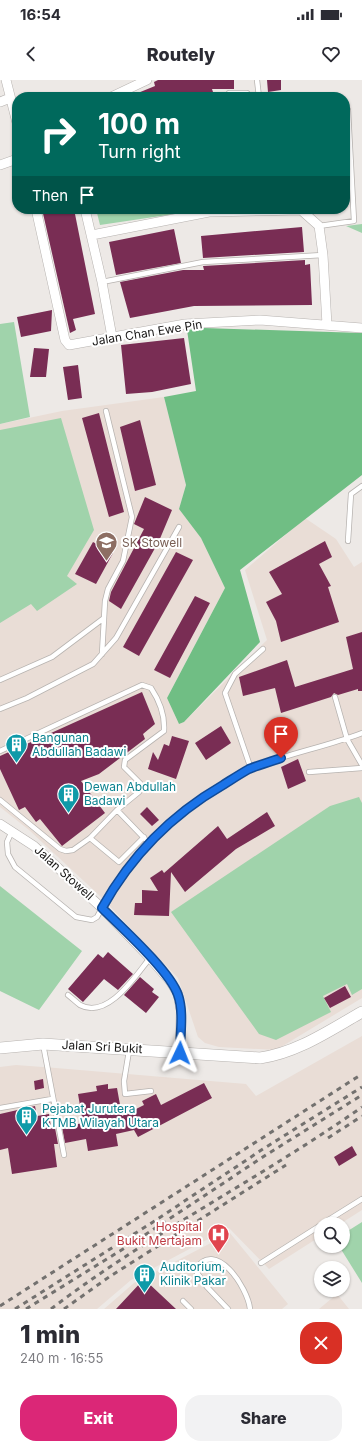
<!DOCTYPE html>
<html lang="en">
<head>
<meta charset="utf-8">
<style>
	:root { --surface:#fff; --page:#f2f2f3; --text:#2b2b33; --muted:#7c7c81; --accent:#db2777 }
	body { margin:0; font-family:Inter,sans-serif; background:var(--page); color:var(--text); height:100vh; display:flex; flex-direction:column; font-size:15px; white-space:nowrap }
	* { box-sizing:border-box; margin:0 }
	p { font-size:13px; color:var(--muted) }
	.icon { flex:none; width:22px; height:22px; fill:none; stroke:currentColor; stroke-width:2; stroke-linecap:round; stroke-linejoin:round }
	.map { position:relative; height:1229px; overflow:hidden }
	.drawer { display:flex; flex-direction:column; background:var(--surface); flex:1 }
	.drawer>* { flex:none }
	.guide { position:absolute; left:12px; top:12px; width:338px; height:122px; border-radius:16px; box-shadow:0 1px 3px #0004; background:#00695c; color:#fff; overflow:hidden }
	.buttons { position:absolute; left:314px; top:1137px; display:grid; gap:8px }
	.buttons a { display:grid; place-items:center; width:36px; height:36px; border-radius:50%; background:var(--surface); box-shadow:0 1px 3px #0004; font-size:20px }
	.pin { position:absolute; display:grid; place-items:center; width:34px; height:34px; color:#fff; margin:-41px -17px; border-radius:50% 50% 50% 0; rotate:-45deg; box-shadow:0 0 4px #0007 }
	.pin .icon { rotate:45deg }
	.me { position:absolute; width:44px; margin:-22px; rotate:2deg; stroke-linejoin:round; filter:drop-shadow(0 0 3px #0008) }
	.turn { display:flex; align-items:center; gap:14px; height:84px; padding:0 20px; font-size:18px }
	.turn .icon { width:52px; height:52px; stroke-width:2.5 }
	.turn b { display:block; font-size:28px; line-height:34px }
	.then { display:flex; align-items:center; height:38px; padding:0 20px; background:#0003; gap:8px; font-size:15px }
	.round { display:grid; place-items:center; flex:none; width:42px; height:42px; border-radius:16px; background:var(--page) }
	.head { display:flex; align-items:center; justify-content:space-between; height:68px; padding:0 20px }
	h1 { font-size:24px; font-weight:800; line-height:30px }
	.primary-button { display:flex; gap:8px; margin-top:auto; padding:8px 20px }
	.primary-button a { flex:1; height:46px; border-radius:16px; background:var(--accent); color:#fff; font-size:16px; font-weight:800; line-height:46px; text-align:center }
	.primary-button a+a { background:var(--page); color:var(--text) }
	.status { display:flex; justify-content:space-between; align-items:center; height:28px; padding:0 20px; background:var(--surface); direction:ltr }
	.status svg { height:11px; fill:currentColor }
	header { display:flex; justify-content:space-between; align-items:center; height:52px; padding:0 20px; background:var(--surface); font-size:18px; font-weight:800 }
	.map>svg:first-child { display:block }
	.built { fill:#e9ddd6 }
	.green { fill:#a0d3ab }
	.forest { fill:#70be84 }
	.building { fill:#792d54 }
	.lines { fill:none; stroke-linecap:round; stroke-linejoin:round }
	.service-casing { stroke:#b7b3b0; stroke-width:6 }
	.minor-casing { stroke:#b7b3b0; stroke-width:10 }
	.tertiary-casing { stroke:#b7b3b0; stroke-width:12 }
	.service { stroke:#fff; stroke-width:4.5 }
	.minor { stroke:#fff; stroke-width:9 }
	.tertiary { stroke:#fff; stroke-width:11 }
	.rail { stroke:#73716f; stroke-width:3; stroke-dasharray:5 5; stroke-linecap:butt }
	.route-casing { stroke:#114b97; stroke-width:10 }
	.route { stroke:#1a73e8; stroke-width:7 }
	.labels { text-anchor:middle; stroke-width:4; stroke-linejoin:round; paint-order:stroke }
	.street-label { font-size:12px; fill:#181716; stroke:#fff }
	.education-label { font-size:12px; fill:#785e54; stroke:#fff; text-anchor:start }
	.culture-label { font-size:12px; fill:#0d838f; stroke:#fff; text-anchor:start }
	.health-label { font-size:12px; fill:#be3a42; stroke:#fff; text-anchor:end }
</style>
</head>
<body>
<div class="status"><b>16:54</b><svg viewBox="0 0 49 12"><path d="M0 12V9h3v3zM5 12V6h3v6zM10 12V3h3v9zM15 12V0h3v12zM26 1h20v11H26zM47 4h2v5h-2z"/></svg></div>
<header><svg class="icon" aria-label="back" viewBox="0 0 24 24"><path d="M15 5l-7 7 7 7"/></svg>Routely<svg class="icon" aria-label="heart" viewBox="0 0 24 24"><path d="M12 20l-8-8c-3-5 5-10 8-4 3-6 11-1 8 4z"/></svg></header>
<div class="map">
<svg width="362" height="1229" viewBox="0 0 362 1229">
	<rect width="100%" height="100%" fill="#ede9e6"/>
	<path class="built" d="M164 317 186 405 179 429 201 457 225 508 167 618 179 644 184 642 267 560 245 490 305 438 336 459 354 487 362 482V918L276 970 219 967 205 963 198 957 178 898 100 816 29 750 0 727V344L62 331Z
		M362 956V1130L340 1144H321V1156L269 1189 229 1148 131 1200 97 1229H0V987L16 985 56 988 246 1004 256 1016Z
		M230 1153 288 1224 282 1229H104L134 1203Z
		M337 1214 349 1229H319Z"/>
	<path class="green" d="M96 129H201V130L100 145Z
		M362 144V153L346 146Z
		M14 242 30 337 0 344V244Z
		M61 338 94 450 67 496 77 504 37 531 31 524 0 543V350Z
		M359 717 362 723V909L352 915 347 904 323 916 331 932 276 960 259 954 171 832 330 726Z
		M0 806 82 871 39 930 0 911Z
		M362 1142V1203L339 1166H343V1154Z"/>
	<path class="forest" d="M204 248 362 253V395L240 490 260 562 184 642 179 644 167 618 225 508 201 458 179 429 186 405 164 317 196 311 187 250Z"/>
	<path class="building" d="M158 0H234V9H212L214 15 206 17H128L155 6 154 2Z
		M267 0H281V10L268 12Z
		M42 129H74L95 234 73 239 76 250 70 253Z
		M302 147 304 172 203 178 201 156Z
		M174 149 181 183 116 195 109 162Z
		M305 180V185L310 184 312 225 194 226 130 238 120 202 183 190H204L203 186Z
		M52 230 51 251 21 257 17 237Z
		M184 258 191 304 152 312 126 314 121 265Z
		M34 268 49 269 46 297H30Z
		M78 285 82 318 68 320 63 287Z
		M99 333 124 432 109 437 82 338Z
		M140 340 156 405 135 411 120 347Z
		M145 417 172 430 159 461 121 529 109 521 111 512 144 449 134 444Z
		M325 461 332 477 319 484 331 506 328 507 339 542 281 562 276 541 266 522 282 514 269 492Z
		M93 462 113 473 96 504 75 494Z
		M176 472 193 480 139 576 123 567Z
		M195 516 210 523 170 598 154 590Z
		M362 552V611H358V609L338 615 334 613 331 617 281 633 275 608 243 616 239 597 287 580 295 607 353 589 346 557Z
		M142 612 155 644 143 654 145 659 99 694 81 701 105 733 62 766 40 739 36 742 25 727 19 730 0 689V676Z
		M221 646 231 663 206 680 195 663Z
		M172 656 189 661 176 699 148 689 153 672 158 680 164 664 169 666Z
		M298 679 306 701 288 709 281 687Z
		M147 727 159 740 152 746 140 734Z
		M267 732 275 746 236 769 185 812 171 792 169 836 134 835 135 823H142V810L158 811 150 798 162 790 164 793 218 746 227 759Z
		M108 872 133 894 118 910 104 899 83 922 68 909 98 874 103 878Z
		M140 897 154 909 152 912 159 917 146 933 124 915Z
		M345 906 351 917 330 928 324 918Z
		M43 999 44 1008 35 1010 34 1001Z
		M204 1003 212 1018 138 1057 134 1050 116 1054 118 1066 88 1071 86 1059 65 1063 62 1047 83 1043 78 1014 97 1011 96 1006 108 1004V1009L117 1008 122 1036 144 1025 142 1021 156 1014 161 1025Z
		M35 1026 37 1036 49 1034 51 1048H55L58 1064H54L57 1087 12 1094 8 1068 0 1070V1034Z
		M352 1066 357 1075 339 1086 334 1077Z
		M144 1199 176 1229H116Z"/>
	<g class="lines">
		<defs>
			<path id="service" d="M257 0 259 17
				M229 13H247V17
				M319 146 354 141 348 30
				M102 202 203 182 323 175
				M348 461 351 414 362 406
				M102 574 105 521 108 509 123 481 132 437 106 331
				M0 600 52 577 104 538
				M335 617 347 659 362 685
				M0 629 27 618 93 584 116 558 179 447
				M0 671 142 605 151 608C159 620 165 636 164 651L125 680 124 687 141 704 139 712 117 730 90 758 73 770 66 771 60 769 0 720
				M251 689 225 613 235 594 263 569
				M309 692 362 688
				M117 730 145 759
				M12 751 7 762 8 774 15 787 76 837 92 840 97 837C126 781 167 738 220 706 230 701 239 694 249 689 286 674 325 667 362 653
				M90 758 119 782 144 757
				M68 915C72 918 76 922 80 925 108 940 136 895 150 878
				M43 964 64 1075
				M129 971 124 1001 125 1014 151 1011
				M0 1028 52 1019
				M322 1144 362 1119
				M261 1183 321 1145
				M183 1221 191 1229
				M228 1229 207 1207 195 1190C215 1157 248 1208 250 1229"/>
			<path id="minor" d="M6 0 17 43
				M111 17 147 0
				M0 22 10 18
				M0 85 17 79
				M36 129 65 260 69 265 185 244 260 240 362 248
				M85 129 102 202 112 257
				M301 130 319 146 323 175 327 245
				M92 155 209 132 301 130
				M0 744 34 766 102 828 150 878 170 901 178 914 181 931 180 973"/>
			<path id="tertiary" d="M0 968 43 964 260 978C297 973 330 950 362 932"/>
		</defs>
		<use href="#service" class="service-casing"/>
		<use href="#minor" class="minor-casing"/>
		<use href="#tertiary" class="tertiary-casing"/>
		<use href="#service" class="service"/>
		<use href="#minor" class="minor"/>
		<use href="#tertiary" class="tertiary"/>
		<path class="rail" d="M328 1058 362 1036
			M0 1226 362 994
			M15 1229 153 1142 263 1069 362 1007
			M26 1229 128 1166 266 1075 362 1015
			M51 1229C149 1154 261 1098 362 1027
			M64 1229 109 1197 286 1085"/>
	</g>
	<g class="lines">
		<defs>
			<path id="route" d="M180 973C180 954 184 932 178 915 170 891 121 847 102 828 131 776 171 735 223 705 231 700 240 694 249 689 259 685 270 682 281 678"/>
		</defs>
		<use href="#route" class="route-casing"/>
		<use href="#route" class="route"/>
	</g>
	<defs>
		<symbol id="school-pin" viewBox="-11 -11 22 30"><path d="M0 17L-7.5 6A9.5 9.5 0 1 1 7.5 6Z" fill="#8d6e63" stroke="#fff"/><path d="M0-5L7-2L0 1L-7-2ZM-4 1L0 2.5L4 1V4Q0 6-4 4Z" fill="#fff"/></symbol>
		<symbol id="building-pin" viewBox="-11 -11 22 30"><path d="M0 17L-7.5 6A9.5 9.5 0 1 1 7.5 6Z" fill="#0f9aa8" stroke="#fff"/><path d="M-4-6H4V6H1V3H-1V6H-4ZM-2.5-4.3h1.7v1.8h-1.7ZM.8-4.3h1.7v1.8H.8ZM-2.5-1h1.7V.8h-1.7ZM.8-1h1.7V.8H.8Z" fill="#fff"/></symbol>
		<symbol id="hospital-pin" viewBox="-11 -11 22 30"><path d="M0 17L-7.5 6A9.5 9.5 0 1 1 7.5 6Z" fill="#e0444e" stroke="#fff"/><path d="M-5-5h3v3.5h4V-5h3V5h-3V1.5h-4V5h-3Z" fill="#fff"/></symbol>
	</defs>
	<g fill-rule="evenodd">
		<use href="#school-pin" x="94" y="450" width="25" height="34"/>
		<use href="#building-pin" x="4" y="652" width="25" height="34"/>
		<use href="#building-pin" x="56" y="702" width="25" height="34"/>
		<use href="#building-pin" x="14" y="1024" width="25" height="34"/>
		<use href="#hospital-pin" x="206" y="1142" width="25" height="34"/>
		<use href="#building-pin" x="132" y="1182" width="25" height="34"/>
	</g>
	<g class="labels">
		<g class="street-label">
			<text transform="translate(147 253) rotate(-9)" y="4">Jalan Chan Ewe Pin</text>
			<text transform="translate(64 793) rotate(42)" y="4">Jalan Stowell</text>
			<text transform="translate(102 967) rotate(3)" y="4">Jalan Sri Bukit</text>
		</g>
		<g class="education-label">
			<text x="122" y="467">SK Stowell</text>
		</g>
		<g class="culture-label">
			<text x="32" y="662">Bangunan<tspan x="32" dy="14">Abdullah Badawi</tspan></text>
			<text x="84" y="711">Dewan Abdullah<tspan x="84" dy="14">Badawi</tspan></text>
			<text x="42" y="1033">Pejabat Jurutera<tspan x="42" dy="14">KTMB Wilayah Utara</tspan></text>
			<text x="160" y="1191">Auditorium,<tspan x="160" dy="14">Klinik Pakar</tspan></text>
		</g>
		<g class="health-label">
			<text x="202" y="1151">Hospital<tspan x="202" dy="14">Bukit Mertajam</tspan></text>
		</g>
	</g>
</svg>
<div class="buttons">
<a><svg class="icon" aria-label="search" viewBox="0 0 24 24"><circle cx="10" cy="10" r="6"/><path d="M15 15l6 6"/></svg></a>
<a><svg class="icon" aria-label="layers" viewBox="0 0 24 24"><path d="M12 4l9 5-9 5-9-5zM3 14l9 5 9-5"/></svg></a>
</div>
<div class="pin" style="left:281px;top:678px;background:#d93025"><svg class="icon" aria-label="arrive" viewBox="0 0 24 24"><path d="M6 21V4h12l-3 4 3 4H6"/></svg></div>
<svg class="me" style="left:180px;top:973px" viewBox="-20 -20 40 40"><path d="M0-17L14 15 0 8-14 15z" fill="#1a73e8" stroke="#fff" stroke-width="4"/></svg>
<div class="guide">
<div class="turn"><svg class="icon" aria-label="right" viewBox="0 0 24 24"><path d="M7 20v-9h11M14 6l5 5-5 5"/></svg><div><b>100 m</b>Turn right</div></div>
<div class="then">Then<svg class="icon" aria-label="arrive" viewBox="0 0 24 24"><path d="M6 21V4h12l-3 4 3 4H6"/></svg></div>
</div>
</div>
<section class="drawer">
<div class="head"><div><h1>1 min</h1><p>240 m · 16:55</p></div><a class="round" style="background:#d93025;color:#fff"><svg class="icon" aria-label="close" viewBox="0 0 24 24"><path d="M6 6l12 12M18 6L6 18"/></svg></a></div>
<div class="primary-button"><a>Exit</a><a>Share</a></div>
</section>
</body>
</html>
